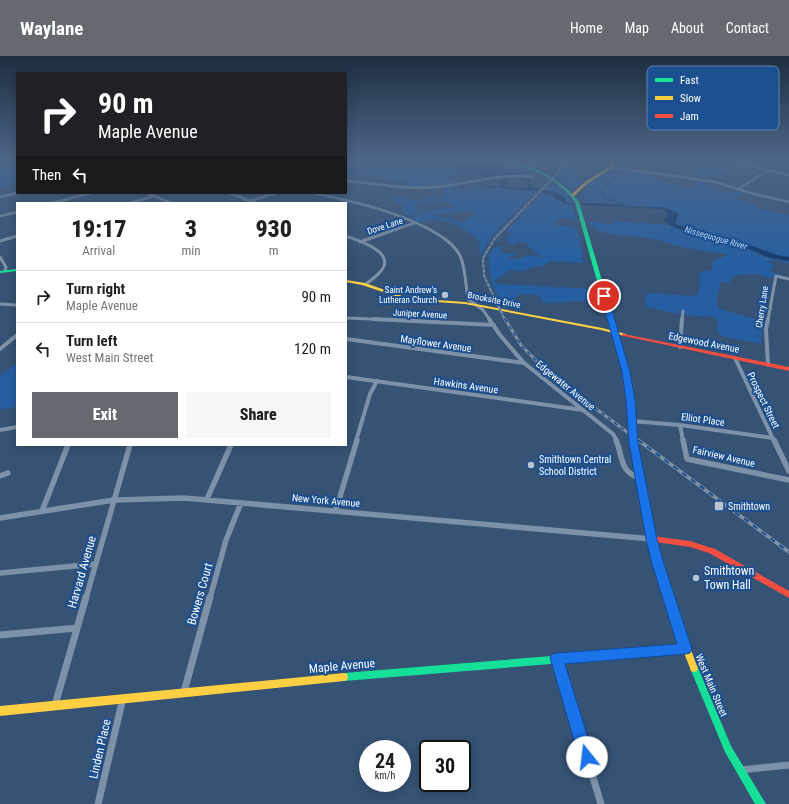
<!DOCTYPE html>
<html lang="en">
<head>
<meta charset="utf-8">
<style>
	:root { --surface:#fff; --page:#f6f6f6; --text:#202124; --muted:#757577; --line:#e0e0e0; --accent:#656970 }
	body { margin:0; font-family:"Roboto Condensed",sans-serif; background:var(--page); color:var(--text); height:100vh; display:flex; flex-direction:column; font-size:15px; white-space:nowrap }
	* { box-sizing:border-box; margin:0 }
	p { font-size:13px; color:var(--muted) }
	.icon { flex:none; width:22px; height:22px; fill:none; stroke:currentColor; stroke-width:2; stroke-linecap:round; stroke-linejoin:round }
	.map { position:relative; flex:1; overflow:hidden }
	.panel { position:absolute; left:16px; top:146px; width:331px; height:244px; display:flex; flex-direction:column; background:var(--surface); border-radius:0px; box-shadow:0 2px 10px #0003 }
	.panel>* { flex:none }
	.hud { position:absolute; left:16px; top:16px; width:331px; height:122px; border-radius:0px; box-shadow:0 2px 10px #0003; background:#202124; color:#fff; overflow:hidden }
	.speed { position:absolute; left:359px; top:684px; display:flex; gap:8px; font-size:20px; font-weight:700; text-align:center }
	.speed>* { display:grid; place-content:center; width:52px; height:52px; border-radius:50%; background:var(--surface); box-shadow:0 2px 10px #0003; line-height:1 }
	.speed small { font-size:10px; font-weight:400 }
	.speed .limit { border:2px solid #111; border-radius:6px; background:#fff; color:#111 }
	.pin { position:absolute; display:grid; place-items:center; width:34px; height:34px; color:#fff; margin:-17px; border:2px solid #fff; border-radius:50%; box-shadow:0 1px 4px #0007 }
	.me { position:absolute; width:44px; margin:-22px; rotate:344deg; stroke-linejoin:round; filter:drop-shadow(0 0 3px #0008) }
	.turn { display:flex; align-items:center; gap:14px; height:84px; padding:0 16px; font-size:18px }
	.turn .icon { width:52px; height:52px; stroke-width:2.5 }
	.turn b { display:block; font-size:28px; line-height:34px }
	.then { display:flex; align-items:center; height:38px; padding:0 16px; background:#0003; gap:8px; font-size:15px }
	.eta { display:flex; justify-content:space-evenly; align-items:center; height:68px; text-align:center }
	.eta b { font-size:24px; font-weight:800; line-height:28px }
	.button { display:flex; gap:8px; margin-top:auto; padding:8px 16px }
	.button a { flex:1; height:46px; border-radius:0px; background:var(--accent); color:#fff; font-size:16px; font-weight:800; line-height:46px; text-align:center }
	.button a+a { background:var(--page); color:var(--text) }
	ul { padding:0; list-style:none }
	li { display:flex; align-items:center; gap:12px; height:52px; padding:0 16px; border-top:1px solid var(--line) }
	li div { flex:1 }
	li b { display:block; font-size:15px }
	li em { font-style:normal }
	header { display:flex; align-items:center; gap:24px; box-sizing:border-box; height:56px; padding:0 20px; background:var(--accent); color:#fff }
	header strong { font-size:19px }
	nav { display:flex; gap:22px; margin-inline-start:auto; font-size:14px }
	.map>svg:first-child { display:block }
	.green { fill:#265fa1 }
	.water { fill:#153c6e }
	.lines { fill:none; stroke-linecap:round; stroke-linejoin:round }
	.stream { stroke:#153c6e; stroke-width:1 }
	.street-far4 { stroke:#7d92a8; stroke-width:2.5 }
	.street-far3 { stroke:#7d92a8; stroke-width:3 }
	.street-far2 { stroke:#7d92a8; stroke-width:4 }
	.street-far1 { stroke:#7d92a8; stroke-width:5.5 }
	.street { stroke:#7d92a8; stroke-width:7 }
	.fast { fill:#16e098; fill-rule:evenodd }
	.slow { fill:#ffcf43; fill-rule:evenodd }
	.jam { fill:#f24e42; fill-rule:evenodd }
	.rail-far2-casing { stroke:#7e92a7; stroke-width:2 }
	.rail-far1-casing { stroke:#7e92a7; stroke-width:3 }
	.rail-casing { stroke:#7e92a7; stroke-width:3.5 }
	.rail-far2 { stroke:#1b4f8f; stroke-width:1; stroke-dasharray:2.5; stroke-linecap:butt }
	.rail-far1 { stroke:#1b4f8f; stroke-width:1.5; stroke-dasharray:4; stroke-linecap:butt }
	.rail { stroke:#1b4f8f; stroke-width:2; stroke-dasharray:5.5; stroke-linecap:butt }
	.route { fill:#1a73e8; stroke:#114b97 }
	.poi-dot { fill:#b9c2ce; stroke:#1b4f8f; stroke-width:1.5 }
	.labels { text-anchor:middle; stroke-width:4; stroke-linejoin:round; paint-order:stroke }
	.far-street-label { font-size:9px; fill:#fff; stroke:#1b4f8f }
	.far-water-label { font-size:9px; font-style:italic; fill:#b5d3f5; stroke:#1b4f8f }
	.far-poi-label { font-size:9px; fill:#fff; stroke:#1b4f8f; text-anchor:end }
	.street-label { font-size:10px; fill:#fff; stroke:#1b4f8f }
	.poi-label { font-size:10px; fill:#fff; stroke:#1b4f8f; text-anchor:start }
	.near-poi-label { font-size:12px; fill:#fff; stroke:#1b4f8f; text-anchor:start }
	.near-street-label { font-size:12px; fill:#fff; stroke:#1b4f8f }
	.key { fill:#1b4f8f; stroke:#5f84b1; stroke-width:1 }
	.key-label { font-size:11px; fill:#fff }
</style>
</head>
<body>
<header>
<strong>Waylane</strong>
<nav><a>Home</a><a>Map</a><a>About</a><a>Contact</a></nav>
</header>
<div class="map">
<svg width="789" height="748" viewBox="0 0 789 748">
	<rect width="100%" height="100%" fill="#365274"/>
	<path class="green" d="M0 102H17V128L0 132Z
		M346 102H491L524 110 533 115 523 117 526 119 486 123 471 118 446 121 454 126V128L405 131 408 127 361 118 346 121Z
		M564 102H579L575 103 572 108 580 113 574 119 584 126 578 131H568L556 122 565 110Z
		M688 102 698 103 693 104 703 106 740 107 744 109C731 115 706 125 693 119L694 116 690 113 641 105 686 104Z
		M614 112 656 118 655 124 693 132 699 124H704V130L727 137 741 134 745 136 734 142 751 146 758 153 789 159V201L777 199 736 184 677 169 671 153 604 147 584 148C584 143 583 136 586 132 592 123 605 117 614 112Z
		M549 130H561C570 139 573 152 577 164L556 162 559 165 551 168 577 172 583 202 581 203 586 207 550 205 543 210 532 211 523 215 510 214 494 225 498 228 593 233 598 244 547 247 541 245V241L533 238 517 239 506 254C495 236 486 218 490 197 494 192 497 189 503 191L500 195 503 197 518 198 509 201V203H516L532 199 546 202 533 195 525 186H518L513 189 507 186V183L511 177 506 175 522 160 521 159 543 137Z
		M444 131H454L455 134 503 132 517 135 532 134 537 135C517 155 492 174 480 200L479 184C467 175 453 164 437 164 424 163 424 169 410 163 431 154 443 163 464 166L476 157C463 153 452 158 439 158 427 159 416 159 404 161L417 157 457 151 446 146 416 148 418 156 403 159V150L391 142 394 140 414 145 444 140Z
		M590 165 608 168 614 167V165L670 169 683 175 741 190 759 197H754L769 202 789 205V207L777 204 765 206 774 208 770 215 783 220 777 219 769 222 756 218 735 219 728 228 721 225 716 245 718 248 717 252 762 265 761 288 721 280 717 275 718 265 714 261 684 259 647 251 645 244 646 239 651 237 694 240 699 237 700 216 712 214V205L728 199C713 195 697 195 682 191 671 188 660 184 649 182 630 178 603 182 589 168Z
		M17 307V351L0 353V320Z"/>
	<path class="water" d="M372 102C381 102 408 105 413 102H443L498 109 518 119 486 122 465 114 449 111 443 112 428 108 394 109 375 105H363L359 103Z
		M523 121 529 123 533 131 554 136 564 140 567 147C580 148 593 147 605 148 614 148 624 150 633 151 653 153 659 147 679 158L675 166 677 169 736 184 777 199 789 201V205L771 202 741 190 683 175 670 169 664 164 667 160V156L661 153 566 148 555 143 552 139 543 137 545 136C529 134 513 135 497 131L500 130 498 125 502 124 509 125V127L504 130 510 132H527V127L520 122Z"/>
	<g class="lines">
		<path class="stream" d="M443 110 474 124
			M603 112 616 122 609 126 602 135 604 139 602 141 622 148 625 151
			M477 126 487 131H498"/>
		<path class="street-far4" d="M729 102 763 113 789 119
			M745 106 769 102
			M611 111 715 126 754 138 789 146
			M346 125C376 127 405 134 435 131 466 129 501 116 532 121
			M740 132 767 115
			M147 137 171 147
			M229 137 256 147
			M313 137C352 145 391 154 427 172
			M0 141 17 137
			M250 145 276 137
			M52 147 92 137
			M130 147 155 140
			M0 160 17 156
			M399 172 415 167"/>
		<path class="street-far3" d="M425 171C438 178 455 187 461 202 465 211 466 232 468 243L483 254 490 264
			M346 180C357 184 390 194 384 210 381 218 372 223 366 228
			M0 185 17 180
			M360 186 402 171
			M0 201 6 211 5 215
			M0 248 17 249
			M346 262 394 264
			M682 264 683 255
			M768 264 776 220 789 223"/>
		<path class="street-far2" d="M373 263 494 269
			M489 263 500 279 524 307 613 378 617 385
			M768 263 766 273 768 309
			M346 283 524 307
			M680 291 682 263
			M0 293 17 279
			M735 302 774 385
			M346 321 583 354
			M631 365 680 369 773 382
			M680 369 683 385
			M0 374 17 371
			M356 385 370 338 377 325"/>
		<path class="street-far1" d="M616 384C623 400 619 416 640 422
			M683 384 687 403 789 424
			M774 384 789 415
			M0 420 8 417
			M207 443 231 389
			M336 454 357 384
			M42 455 68 389
			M0 462 114 444 184 442 652 483
			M0 517 96 508
			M86 542 130 389
			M210 542 226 484 241 447"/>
		<path class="street" d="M0 579 77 572
			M557 602 601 748
			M184 636 210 541
			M55 649 86 541
			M741 714 789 709
			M98 748 123 642"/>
		<path class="fast" d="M495 102 509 104 532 112 536 102H538L534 113C552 120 566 130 579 146L622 293 621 294 619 295 616 293 575 146C560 126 542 117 518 109 511 107 501 105 495 102Z
			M17 213V215L0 217V215Z
			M686 589 689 590 690 593 689 596 686 597 344 625 341 624 340 621 341 618 344 617Z
			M694 608 697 609 731 690 766 748H755L725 696 690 612 691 609Z"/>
		<path class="slow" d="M613 102H615V107L612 112 587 128 574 140H572V138L585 126 610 110 613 107Z
			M346 224 365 227 408 242 465 246 602 272 626 278V279L624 280 601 274 465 248 407 244 362 229 346 226Z
			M619 291 622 293 629 316 637 387 654 476 678 561 698 612 697 615 694 616 691 615 690 612 670 561 646 476 631 387 623 316 616 293Z
			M344 617 347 618 348 621 347 624 344 625 0 660V650Z"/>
		<path class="jam" d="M622 278H624L789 311V315L624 280H622Z
			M652 480 690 485 715 493 789 535V542L709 497 690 491 649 485 648 483 649 481Z"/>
		<defs>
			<path id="rail-far2" d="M505 264 484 220 483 202 495 182 557 118 561 109V102"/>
			<path id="rail-far1" d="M505 263 521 289 547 316 639 385"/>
			<path id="rail" d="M638 384 789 496"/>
		</defs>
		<use href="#rail-far2" class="rail-far2-casing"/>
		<use href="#rail-far1" class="rail-far1-casing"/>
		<use href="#rail" class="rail-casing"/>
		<use href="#rail-far2" class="rail-far2"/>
		<use href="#rail-far1" class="rail-far1"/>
		<use href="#rail" class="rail"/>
	</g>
	<linearGradient id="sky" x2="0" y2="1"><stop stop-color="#1e2d40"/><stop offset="0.5" stop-color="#4c6688"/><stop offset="1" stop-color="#4c6688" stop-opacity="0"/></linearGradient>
	<rect width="789" height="206" fill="url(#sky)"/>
	<path class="route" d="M604 238 608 240 630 316 635 344 638 387 657 483 664 508 692 593 690 597 686 598 565 608 594 701 592 706 587 709 581 706 579 701 550 602 552 598 557 597 677 588 652 508 646 483 629 387 626 344 622 316 601 240Z"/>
	<g class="poi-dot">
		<circle cx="445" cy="239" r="4"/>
		<circle cx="531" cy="409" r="4"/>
		<rect x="714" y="445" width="10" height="10" rx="2"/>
		<circle cx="696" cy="522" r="4"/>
	</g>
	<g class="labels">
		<g class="far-street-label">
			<text transform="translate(385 170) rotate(-18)" y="3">Dove Lane</text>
			<text transform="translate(494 244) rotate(11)" y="3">Brooksite Drive</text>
			<text transform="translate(762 251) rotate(-81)" y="3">Cherry Lane</text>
			<text transform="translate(420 258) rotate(3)" y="3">Juniper Avenue</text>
		</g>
		<g class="far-water-label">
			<text transform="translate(716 182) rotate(16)" y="3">Nissequogue River</text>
		</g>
		<g class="far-poi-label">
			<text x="437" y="237">Saint Andrew's<tspan x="437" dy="10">Lutheran Church</tspan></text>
		</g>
		<g class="street-label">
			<text transform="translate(704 286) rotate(11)" y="4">Edgewood Avenue</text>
			<text transform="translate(436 287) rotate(8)" y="4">Mayflower Avenue</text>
			<text transform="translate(466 329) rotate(8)" y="4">Hawkins Avenue</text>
			<text transform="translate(566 329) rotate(39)" y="4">Edgewater Avenue</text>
			<text transform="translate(764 344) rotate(64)" y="4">Prospect Street</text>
			<text transform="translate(703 363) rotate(8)" y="4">Elliot Place</text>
			<text transform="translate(724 400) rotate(13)" y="4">Fairview Avenue</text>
			<text transform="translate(326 444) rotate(5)" y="4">New York Avenue</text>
			<text transform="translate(712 629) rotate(67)" y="4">West Main Street</text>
		</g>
		<g class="poi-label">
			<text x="539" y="407">Smithtown Central<tspan x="539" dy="12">School District</tspan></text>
			<text x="728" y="454">Smithtown</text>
		</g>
		<g class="near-poi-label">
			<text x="704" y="519">Smithtown<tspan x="704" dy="14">Town Hall</tspan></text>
		</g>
		<g class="near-street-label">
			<text transform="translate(82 516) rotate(-74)" y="4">Harvard Avenue</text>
			<text transform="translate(200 538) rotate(-74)" y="4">Bowers Court</text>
			<text transform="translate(342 610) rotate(-5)" y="4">Maple Avenue</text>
			<text transform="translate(100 693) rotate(-77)" y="4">Linden Place</text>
		</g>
	</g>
	<rect x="647" y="10" width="132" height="64" rx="6" class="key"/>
	<rect x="655" y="22" width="18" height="4" fill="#16e098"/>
	<rect x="655" y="40" width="18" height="4" fill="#ffcf43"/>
	<rect x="655" y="58" width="18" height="4" fill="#f24e42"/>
	<g class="key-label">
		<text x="680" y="28">Fast</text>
		<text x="680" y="46">Slow</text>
		<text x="680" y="64">Jam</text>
	</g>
</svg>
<div class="speed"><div>24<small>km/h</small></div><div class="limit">30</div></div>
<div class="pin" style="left:604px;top:240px;background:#d93025"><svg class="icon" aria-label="arrive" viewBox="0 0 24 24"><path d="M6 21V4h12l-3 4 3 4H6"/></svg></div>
<svg class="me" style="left:587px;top:701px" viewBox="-20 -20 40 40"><circle r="19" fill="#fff"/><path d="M0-13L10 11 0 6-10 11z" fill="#1a73e8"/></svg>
<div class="hud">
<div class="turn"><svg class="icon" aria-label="right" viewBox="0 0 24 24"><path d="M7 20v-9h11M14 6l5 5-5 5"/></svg><div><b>90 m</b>Maple Avenue</div></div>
<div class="then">Then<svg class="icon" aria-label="left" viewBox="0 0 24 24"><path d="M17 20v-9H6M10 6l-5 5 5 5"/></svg></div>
</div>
<section class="panel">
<div class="eta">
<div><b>19:17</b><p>Arrival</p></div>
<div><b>3</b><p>min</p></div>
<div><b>930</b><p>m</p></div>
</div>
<ul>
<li><svg class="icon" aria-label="right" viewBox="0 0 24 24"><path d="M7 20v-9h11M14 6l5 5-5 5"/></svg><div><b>Turn right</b><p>Maple Avenue</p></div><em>90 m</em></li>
<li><svg class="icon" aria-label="left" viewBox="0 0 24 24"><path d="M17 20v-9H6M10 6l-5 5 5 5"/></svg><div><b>Turn left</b><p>West Main Street</p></div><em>120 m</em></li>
</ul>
<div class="button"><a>Exit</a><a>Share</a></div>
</section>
</div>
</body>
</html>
